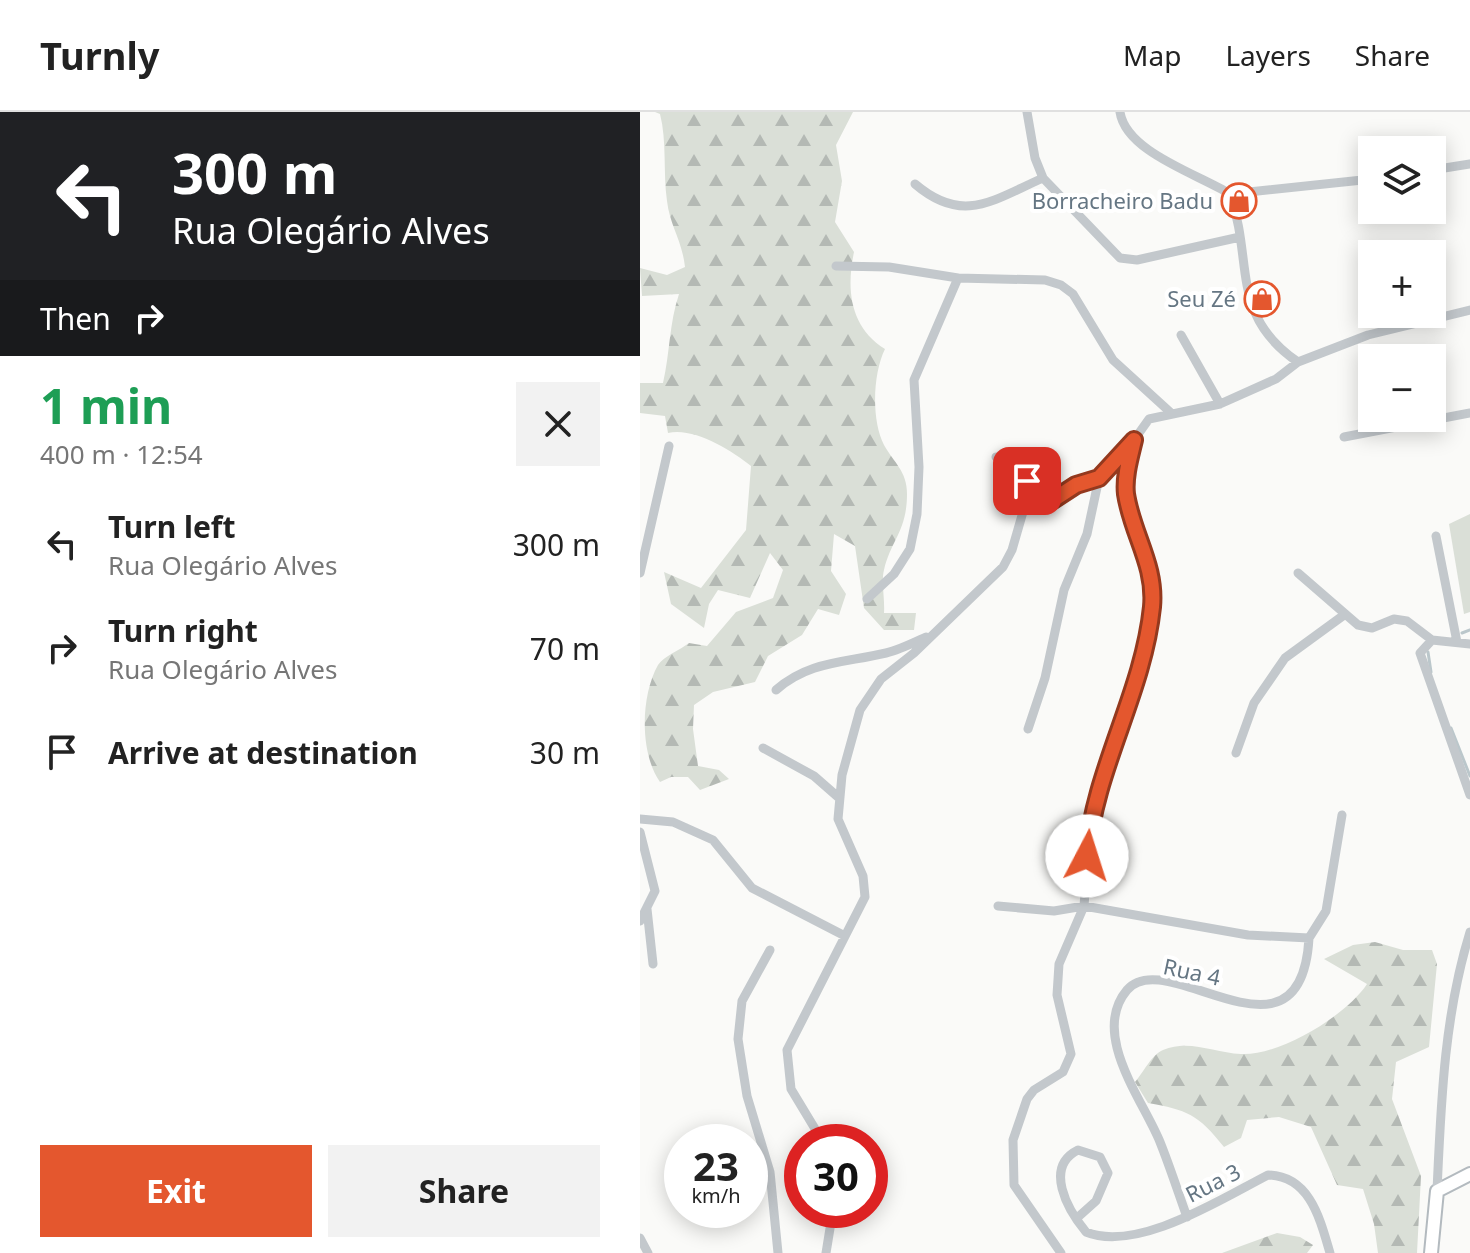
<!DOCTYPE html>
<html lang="en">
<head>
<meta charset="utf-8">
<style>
	:root { --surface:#fff; --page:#f2f2f2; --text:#222; --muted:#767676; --line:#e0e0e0; --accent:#e4572e }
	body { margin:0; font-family:"Noto Sans",sans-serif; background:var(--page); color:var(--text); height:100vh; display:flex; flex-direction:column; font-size:30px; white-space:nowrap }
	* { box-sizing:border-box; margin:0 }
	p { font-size:26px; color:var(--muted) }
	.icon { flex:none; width:44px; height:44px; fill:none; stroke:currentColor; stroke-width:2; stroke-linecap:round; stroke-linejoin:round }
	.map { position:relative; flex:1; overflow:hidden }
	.drawer { display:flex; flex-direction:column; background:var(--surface); width:640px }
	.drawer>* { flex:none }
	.banner { background:#202124; color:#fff; overflow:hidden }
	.controls { position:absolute; left:718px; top:24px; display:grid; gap:16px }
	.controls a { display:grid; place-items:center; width:88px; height:88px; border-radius:0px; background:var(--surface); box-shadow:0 4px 20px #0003; font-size:40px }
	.speed { position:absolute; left:24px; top:1012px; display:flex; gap:16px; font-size:40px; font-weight:700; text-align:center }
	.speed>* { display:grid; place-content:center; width:104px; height:104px; border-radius:50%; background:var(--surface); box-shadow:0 4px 20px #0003; line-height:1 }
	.speed small { font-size:20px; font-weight:400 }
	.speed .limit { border:12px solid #d22; background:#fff; color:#111 }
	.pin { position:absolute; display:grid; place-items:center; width:68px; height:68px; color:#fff; margin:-34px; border-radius:16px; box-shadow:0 4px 12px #0006 }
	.me { position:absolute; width:88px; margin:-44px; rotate:5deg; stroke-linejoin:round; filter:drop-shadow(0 0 6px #0008) }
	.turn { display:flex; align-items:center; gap:28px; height:168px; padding:0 40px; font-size:36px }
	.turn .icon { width:104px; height:104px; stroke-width:2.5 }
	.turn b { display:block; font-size:56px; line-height:68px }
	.then { display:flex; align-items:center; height:76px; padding:0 40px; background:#0003; gap:16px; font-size:30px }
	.round { display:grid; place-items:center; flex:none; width:84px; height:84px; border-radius:0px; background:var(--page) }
	.headline { display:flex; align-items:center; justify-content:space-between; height:136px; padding:0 40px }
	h1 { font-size:48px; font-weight:700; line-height:60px; color:#1e9e55 }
	.primary-button { display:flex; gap:16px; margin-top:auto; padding:16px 40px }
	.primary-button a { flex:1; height:92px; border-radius:0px; background:var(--accent); color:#fff; font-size:32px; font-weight:700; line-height:92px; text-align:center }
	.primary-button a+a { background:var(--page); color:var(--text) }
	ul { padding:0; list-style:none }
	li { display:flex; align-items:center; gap:24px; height:104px; padding:0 40px }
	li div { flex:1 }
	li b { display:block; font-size:30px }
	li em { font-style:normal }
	header { display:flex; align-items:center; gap:48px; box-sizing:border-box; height:112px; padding:0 40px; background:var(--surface); border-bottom:2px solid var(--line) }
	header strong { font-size:38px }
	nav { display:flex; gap:44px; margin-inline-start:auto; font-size:28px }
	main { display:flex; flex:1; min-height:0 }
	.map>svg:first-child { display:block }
	.forest { fill:url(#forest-firs) }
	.pitch { fill:#dadfd7 }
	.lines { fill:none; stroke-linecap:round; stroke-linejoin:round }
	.stream { stroke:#bbc7cb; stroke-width:3 }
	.secondary-casing { stroke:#b3babf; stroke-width:16 }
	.street { stroke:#c3c8cc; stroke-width:9 }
	.secondary { stroke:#fff; stroke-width:12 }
	.route-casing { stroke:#94391e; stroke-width:20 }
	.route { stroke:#e4572e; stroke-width:14 }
	.labels { text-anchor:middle; stroke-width:8; stroke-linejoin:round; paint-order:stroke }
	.poi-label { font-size:22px; fill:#657683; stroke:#fff; text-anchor:end }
	.street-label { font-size:22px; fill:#657683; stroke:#fff }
</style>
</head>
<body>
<header>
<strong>Turnly</strong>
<nav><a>Map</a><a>Layers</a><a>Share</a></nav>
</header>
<main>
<section class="drawer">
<div class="banner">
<div class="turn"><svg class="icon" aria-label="left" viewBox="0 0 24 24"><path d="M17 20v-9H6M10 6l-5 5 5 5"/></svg><div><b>300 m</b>Rua Olegário Alves</div></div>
<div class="then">Then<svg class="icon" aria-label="right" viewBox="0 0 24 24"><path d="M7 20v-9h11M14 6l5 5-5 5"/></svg></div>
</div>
<div class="headline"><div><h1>1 min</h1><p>400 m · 12:54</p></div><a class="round"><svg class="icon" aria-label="close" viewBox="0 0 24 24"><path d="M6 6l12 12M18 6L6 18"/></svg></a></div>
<ul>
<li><svg class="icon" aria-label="left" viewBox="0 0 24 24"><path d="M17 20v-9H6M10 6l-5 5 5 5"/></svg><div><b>Turn left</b><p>Rua Olegário Alves</p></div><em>300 m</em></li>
<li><svg class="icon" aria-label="right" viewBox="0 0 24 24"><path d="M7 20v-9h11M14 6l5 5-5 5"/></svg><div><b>Turn right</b><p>Rua Olegário Alves</p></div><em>70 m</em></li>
<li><svg class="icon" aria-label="arrive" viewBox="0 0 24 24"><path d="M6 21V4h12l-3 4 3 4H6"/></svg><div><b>Arrive at destination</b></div><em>30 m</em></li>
</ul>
<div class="primary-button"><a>Exit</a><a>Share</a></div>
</section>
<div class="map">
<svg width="830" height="1141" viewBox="0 0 830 1141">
	<defs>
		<pattern id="forest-firs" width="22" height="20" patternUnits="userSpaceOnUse" patternTransform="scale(2)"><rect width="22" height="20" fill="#dadfd7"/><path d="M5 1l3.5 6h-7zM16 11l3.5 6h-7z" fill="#b4b9b4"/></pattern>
	</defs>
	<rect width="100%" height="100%" fill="#fafaf8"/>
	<path class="forest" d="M15 0H213L196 33 202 69 195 110 214 140C206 178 210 215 245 237 233 261 231 308 244 333 254 351 267 359 267 382 267 419 251 428 244 458 241 470 245 487 244 501H276L274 518H244L224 496 215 434 194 422 191 459 206 482 199 503 178 497 162 523 128 544 115 570 73 580 54 593 53 617 58 654 79 658 89 667 60 678 48 665H31L20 670C0 642 0 585 18 553 24 544 40 538 49 531L67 534 96 500 133 486 143 458 130 441 110 486 78 478 69 492 64 516 31 492 24 460 61 476 106 418 111 354C91 338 54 315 28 321L25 304 0 301V271H23C30 241 29 212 39 182L2 184 0 156 27 163 45 155C42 128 30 114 27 89 23 61 27 29 20 2Z
		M735 830 763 838H792L797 852 789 935 756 950 752 987 781 1064 777 1141H738L734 1112 723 1077 697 1073 671 1015 639 1005 607 1008 601 1026 584 1035C558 1002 547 998 508 991L495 970C503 961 512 942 523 938 550 927 574 941 601 942 640 944 707 903 727 872L684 847 713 833Z
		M637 1121 660 1125 673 1133 667 1141H582Z"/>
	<path class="pitch" d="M830 402V500L824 502 809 412Z"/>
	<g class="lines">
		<path class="stream" d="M822 521 830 518
			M788 540 791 560
			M811 616 830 664"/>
		<defs>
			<path id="secondary" d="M791 1141 797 1079 830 1062"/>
		</defs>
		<use href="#secondary" class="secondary-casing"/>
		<path class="street" d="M387 0 395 46 403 66 480 146 497 148 600 125
			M480 0C486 40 558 62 590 82 614 150 589 203 658 250
			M792 58 830 52
			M275 72C323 113 353 88 403 66
			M590 82 732 67
			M196 154 249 155 318 166
			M541 223 580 292
			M704 325 830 301
			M356 345 385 350 387 386
			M796 424 817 530
			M0 461 29 334
			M658 461 718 513 732 516 754 507 767 509 792 528 830 532
			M227 487 254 462 270 437 277 402 279 355 274 268 318 166 405 168 421 173 433 182 473 248 530 300
			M792 528 780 541 830 683
			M136 578C169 549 204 551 246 541 259 538 273 531 286 525
			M388 617 405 566 424 478 447 422 459 366
			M123 636 174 664 198 685
			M596 641 614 591 645 546 704 503
			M0 707 33 710 73 728 112 776 205 824
			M0 720 15 779 0 809
			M358 794 414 799 444 794 608 823 669 826 686 799 702 703
			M7 797 13 852
			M130 838 102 889 98 927 107 984 130 1060 138 1141
			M183 1030 151 977 147 938 225 785 223 764 198 707 202 663 220 598 241 567 274 541 363 455 372 438 387 386 413 388 436 373 459 366 492 330
			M797 1079C801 991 804 904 830 820
			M547 1105C538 1080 530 1055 520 1030 503 988 450 922 487 878 526 831 661 968 669 826
			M437 1106 456 1089 468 1061 460 1045 438 1038C404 1055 427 1097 446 1120 497 1141 581 1087 628 1063 670 1064 680 1107 690 1141
			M0 1126 8 1141
			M186 1141 193 1098
			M421 1141 374 1073 373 1028 387 987 394 978 423 960 431 942 417 883 419 852 444 794 451 705 497 573 512 493 513 467 486 372 494 328 509 307 580 292 636 267 658 250 728 223 830 198"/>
		<use href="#secondary" class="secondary"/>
	</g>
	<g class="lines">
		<defs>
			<path id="route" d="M387 369V386L413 388 436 373 459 366 494 328C490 345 484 365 486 382 492 422 516 453 512 495 503 582 454 657 447 744"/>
		</defs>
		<use href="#route" class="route-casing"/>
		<use href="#route" class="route"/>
	</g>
	<defs>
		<symbol id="shop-ring" viewBox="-11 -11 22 22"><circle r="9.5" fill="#fff" stroke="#e4572e" stroke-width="1.5"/><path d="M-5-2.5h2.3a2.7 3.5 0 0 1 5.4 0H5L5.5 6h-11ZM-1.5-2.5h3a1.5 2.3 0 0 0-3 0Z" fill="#e4572e"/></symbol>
	</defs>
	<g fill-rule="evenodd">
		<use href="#shop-ring" x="579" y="69" width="40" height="40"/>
		<use href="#shop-ring" x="602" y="167" width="40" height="40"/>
	</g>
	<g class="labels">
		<g class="poi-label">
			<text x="573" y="97">Borracheiro Badu</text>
			<text x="596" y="195">Seu Zé</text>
		</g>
		<g class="street-label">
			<text transform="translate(552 860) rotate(12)" y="8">Rua 4</text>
			<text transform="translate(573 1071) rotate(-27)" y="8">Rua 3</text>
		</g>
	</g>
</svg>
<div class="controls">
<a><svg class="icon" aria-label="layers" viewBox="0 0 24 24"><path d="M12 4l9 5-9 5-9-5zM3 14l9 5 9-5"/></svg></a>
<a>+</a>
<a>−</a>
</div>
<div class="speed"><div>23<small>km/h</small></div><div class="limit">30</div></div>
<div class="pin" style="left:387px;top:369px;background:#d93025"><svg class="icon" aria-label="arrive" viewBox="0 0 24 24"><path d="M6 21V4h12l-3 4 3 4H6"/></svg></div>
<svg class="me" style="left:447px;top:744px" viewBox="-20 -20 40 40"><circle r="19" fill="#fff"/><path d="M0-13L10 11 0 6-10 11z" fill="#e4572e"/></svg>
</div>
</main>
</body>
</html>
